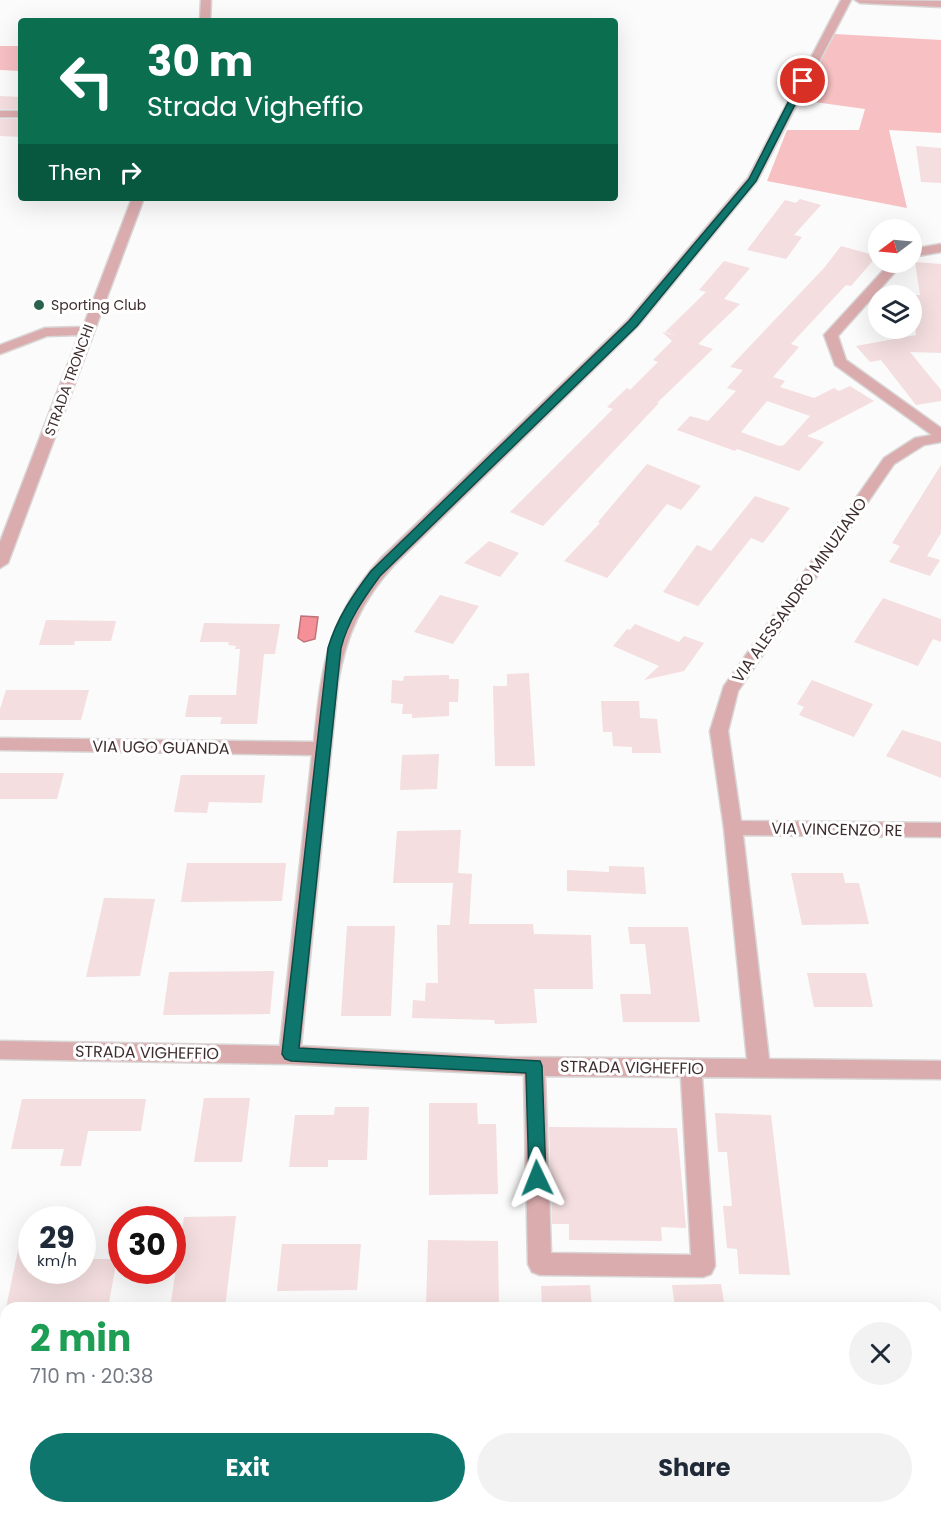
<!DOCTYPE html>
<html lang="en">
<head>
<meta charset="utf-8">
<style>
	:root { --surface:#fff; --page:#f2f2f3; --text:#1f2937; --muted:#747a83; --accent:#0f766e }
	body { margin:0; font-family:Poppins,sans-serif; background:var(--page); color:var(--text); height:100vh; display:flex; flex-direction:column; font-size:22px; white-space:nowrap }
	* { box-sizing:border-box; margin:0 }
	p { font-size:20px; color:var(--muted) }
	.icon { flex:none; width:33px; height:33px; fill:none; stroke:currentColor; stroke-width:2; stroke-linecap:round; stroke-linejoin:round }
	.map { position:relative; flex:1; overflow:hidden }
	.sheet { position:absolute; left:0px; top:1302px; width:942px; height:212px; display:flex; flex-direction:column; background:var(--surface); border-radius:18px 18px 0 0; box-shadow:0 6px 24px #0002 }
	.sheet>* { flex:none }
	.guide { position:absolute; left:18px; top:18px; width:600px; height:183px; border-radius:6px; box-shadow:0 6px 24px #0002; background:#0b6e4f; color:#fff; overflow:hidden }
	.needle { width:39px; rotate:254deg }
	.controls { position:absolute; left:868px; top:219px; display:grid; gap:12px }
	.controls a { display:grid; place-items:center; width:54px; height:54px; border-radius:50%; background:var(--surface); box-shadow:0 6px 24px #0002; font-size:30px }
	.speed { position:absolute; left:18px; top:1206px; display:flex; gap:12px; font-size:30px; font-weight:700; text-align:center }
	.speed>* { display:grid; place-content:center; width:78px; height:78px; border-radius:50%; background:var(--surface); box-shadow:0 6px 24px #0002; line-height:1 }
	.speed small { font-size:15px; font-weight:400 }
	.speed .limit { border:9px solid #d22; background:#fff; color:#111 }
	.pin { position:absolute; display:grid; place-items:center; width:51px; height:51px; color:#fff; margin:-26px; border:3px solid #fff; border-radius:50%; box-shadow:0 2px 6px #0007 }
	.me { position:absolute; width:66px; margin:-33px; rotate:358deg; stroke-linejoin:round; filter:drop-shadow(0 0 4px #0008) }
	.turn { display:flex; align-items:center; gap:21px; height:126px; padding:0 30px; font-size:27px }
	.turn .icon { width:78px; height:78px; stroke-width:2.5 }
	.turn b { display:block; font-size:42px; line-height:51px }
	.then { display:flex; align-items:center; height:57px; padding:0 30px; background:#0003; gap:12px; font-size:22px }
	.round { display:grid; place-items:center; flex:none; width:63px; height:63px; border-radius:32px; background:var(--page) }
	.head { display:flex; align-items:center; justify-content:space-between; height:102px; padding:0 30px }
	h1 { font-size:36px; font-weight:700; line-height:45px; color:#1e9e55 }
	.action { display:flex; gap:12px; margin-top:auto; padding:12px 30px }
	.action a { flex:1; height:69px; border-radius:36px; background:var(--accent); color:#fff; font-size:24px; font-weight:700; line-height:69px; text-align:center }
	.action a+a { background:var(--page); color:var(--text) }
	.map>svg:first-child { display:block }
	.green { fill:#f7c0c3 }
	.forest { fill:#fdabb1 }
	.water { fill:#f59099; stroke:#be7379; stroke-width:1.5 }
	.building { fill:#f4dedf; fill-rule:evenodd }
	.lines { fill:none; stroke-linecap:round; stroke-linejoin:round }
	.minor-casing { stroke:#d9d6d6; stroke-width:3 }
	.minor { fill:#dbacae; fill-rule:evenodd }
	.route { fill:#0f766e; stroke:#0a4d48; stroke-width:1.5 }
	.poi-dot { fill:#29634d; stroke:#fff; stroke-width:2 }
	.labels { text-anchor:middle; stroke-width:6; stroke-linejoin:round; paint-order:stroke }
	.far-poi-label { font-size:14px; fill:#3f2e2f; stroke:#fff; text-anchor:start }
	.far-street-label { font-size:14px; fill:#3f2e2f; stroke:#fff }
	.street-label { font-size:16px; fill:#3f2e2f; stroke:#fff }
</style>
</head>
<body>
<div class="map">
<svg width="941" height="1513" viewBox="0 0 941 1513">
	<rect width="100%" height="100%" fill="#fbfbfb"/>
	<path class="green" d="M835 34 941 40V133L889 130 907 208 767 181 787 130H859L865 109 800 100Z
		M0 46H21V71L0 70Z"/>
	<path class="forest" d="M936 1472H941V1513H653L643 1508H936Z"/>
	<path class="water" d="M301 616 318 617 315 639 304 642 298 638Z"/>
	<path class="building" d="M0 96 21 97V109H0Z
		M0 119H21V137L0 136Z
		M916 146 941 148V183L921 182Z
		M800 199 821 205 794 235 802 237 786 259 747 250 785 200 796 203Z
		M841 246 877 256 851 286 846 285 791 344 799 347 773 377 785 381 780 387 814 398 834 388 839 391 850 386 874 401 807 436 824 442 799 471 737 449 735 451 677 430 690 416 708 421 736 391 727 388 743 370 730 367 824 268ZM767 401 810 416 784 445 779 446 741 432Z
		M724 261 750 268 724 299 740 304 698 344 713 349 657 403H659L543 526 510 512 613 409 607 407 627 388 630 390 658 362 653 360 672 341 662 332 677 336 665 332 706 292 699 290Z
		M915 262 941 264V353L910 352 941 390V401L916 405 881 360 870 362 856 346 916 335 912 295H920Z
		M647 464 701 486 681 510 667 504 607 578 564 561 600 523 598 522Z
		M941 465V533L927 556 940 560 930 576 889 562 900 546 892 543Z
		M755 496 790 508 763 543 751 538 698 606 663 592 697 545 711 551Z
		M489 541 519 553 500 577 464 563Z
		M440 595 479 606 453 644 414 632Z
		M883 598 941 619V642L933 639 918 666 854 642Z
		M46 620 116 621 111 641H75L74 645H39Z
		M204 623 280 624 275 654H264L257 724H220L222 717H185L189 695H236L240 649H235L236 646 228 645 229 642H200Z
		M635 624 679 642 684 636 704 643 684 671 644 680 659 666 613 646 627 629 630 630Z
		M529 673 535 766H495L493 686H507V674Z
		M449 675V679H459L458 702H449V716L412 718V714H402L403 704 391 703 392 680 403 681 404 676Z
		M812 680 873 704 854 737 799 715 804 707 797 704Z
		M6 690H89L81 720H0V709Z
		M601 701H639L640 718 657 719 661 753H632V747L613 746 612 732H603Z
		M902 730 941 742V778L886 756Z
		M439 754 437 789 400 790 402 755Z
		M0 773H64L57 799H0Z
		M181 775H265L262 803 209 802 207 813 174 812Z
		M461 830 458 873 472 874 469 924H533L534 934 591 935 593 989H534L537 1023 495 1024 494 1020 412 1018 413 1000 425 1001 426 983H438L437 925H450L453 883H393L397 831Z
		M187 863H286L282 901 181 902Z
		M609 866 644 867 646 894 567 891V870L609 872Z
		M791 873H843L845 883H859L869 924 802 925Z
		M104 898 155 899 140 976 86 977Z
		M347 926H395L391 1016H341Z
		M628 927H688L700 1022H623L620 994H651L645 944H630Z
		M274 971 270 1014 163 1015 169 972Z
		M807 973H866L873 1007H814Z
		M204 1098H250L242 1162H194Z
		M22 1099H146L141 1131H88L81 1166H60L64 1149H11Z
		M429 1103H477L478 1124H496L498 1194 429 1195Z
		M335 1107H369L367 1160H328V1167H289L295 1115H334Z
		M715 1113 771 1115 790 1275 739 1274 737 1249 727 1248 723 1206H732L727 1152H718Z
		M549 1127 677 1128 686 1228 661 1227 662 1241 569 1240V1224H552Z
		M236 1216 225 1308H170L184 1217Z
		M23 1226 32 1227V1270H82V1259H117L108 1308H6Z
		M428 1240 498 1241 499 1308H426Z
		M282 1244H361L357 1290 277 1291Z
		M721 1284 725 1308H675L672 1285Z
		M590 1285 592 1308H542L541 1286Z"/>
	<g class="lines">
		<defs>
			<path id="minor" d="M201 0H211L210 21H200Z
				M841 0H851L757 181 638 326 394 565C362 600 346 635 338 682L301 1046 509 1057 747 1059 724 828 710 731 724 686 884 458 915 438 932 435 835 365 824 335 891 262H904L838 336 846 360 941 428V442L924 445 894 464 738 691 728 731 741 821 941 823V837L743 835 769 1059 941 1061V1079L702 1077 715 1266 711 1274 703 1277 540 1275 532 1272 528 1264 524 1075 290 1064 0 1059V1041L280 1046 312 755 0 750V738L314 742C322 664 327 618 382 557L628 320 748 178ZM545 1076 681 1077 691 1255 551 1253Z
				M855 0 941 1V7L860 3Z
				M0 111H21V117H0Z
				M132 198H144L8 563 0 568V542L79 335 47 336 0 354V345L45 328 83 327Z
				M941 244V252L912 257V249Z"/>
		</defs>
		<use href="#minor" class="minor-casing"/>
		<use href="#minor" class="minor"/>
	</g>
	<path class="route" d="M803 79 807 81 756 181 637 326 380 576C363 599 348 621 341 648L299 1048 540 1061 542 1066 546 1178 544 1183 537 1185 531 1183 529 1178 526 1073 291 1061 285 1059 282 1054 328 648C337 618 353 595 371 571L629 321 749 179 799 81Z"/>
	<circle class="poi-dot" cx="39" cy="305" r="6"/>
	<g class="labels">
		<g class="far-poi-label">
			<text x="51" y="310">Sporting Club</text>
		</g>
		<g class="far-street-label">
			<text transform="translate(69 380) rotate(-70)" y="5">STRADA TRONCHI</text>
		</g>
		<g class="street-label">
			<text transform="translate(799 590) rotate(-55)" y="6">VIA ALESSANDRO MINUZIANO</text>
			<text transform="translate(161 747) rotate(1)" y="6">VIA UGO GUANDA</text>
			<text transform="translate(837 829) rotate(1)" y="6">VIA VINCENZO RE</text>
			<text transform="translate(147 1052) rotate(1)" y="6">STRADA VIGHEFFIO</text>
			<text transform="translate(632 1067) rotate(1)" y="6">STRADA VIGHEFFIO</text>
		</g>
	</g>
</svg>
<div class="controls">
<a><svg class="needle" viewBox="-14 -14 28 28"><path d="M0-13l5 13h-10z" fill="#e53935"/><path d="M0 13l5-13h-10z" fill="#747a83"/></svg></a>
<a><svg class="icon" aria-label="layers" viewBox="0 0 24 24"><path d="M12 4l9 5-9 5-9-5zM3 14l9 5 9-5"/></svg></a>
</div>
<div class="speed"><div>29<small>km/h</small></div><div class="limit">30</div></div>
<div class="pin" style="left:803px;top:81px;background:#d93025"><svg class="icon" aria-label="arrive" viewBox="0 0 24 24"><path d="M6 21V4h12l-3 4 3 4H6"/></svg></div>
<svg class="me" style="left:537px;top:1178px" viewBox="-20 -20 40 40"><path d="M0-17L14 15 0 8-14 15z" fill="#0f766e" stroke="#fff" stroke-width="4"/></svg>
<div class="guide">
<div class="turn"><svg class="icon" aria-label="left" viewBox="0 0 24 24"><path d="M17 20v-9H6M10 6l-5 5 5 5"/></svg><div><b>30 m</b>Strada Vigheffio</div></div>
<div class="then">Then<svg class="icon" aria-label="right" viewBox="0 0 24 24"><path d="M7 20v-9h11M14 6l5 5-5 5"/></svg></div>
</div>
<section class="sheet">
<div class="head"><div><h1>2 min</h1><p>710 m · 20:38</p></div><a class="round"><svg class="icon" aria-label="close" viewBox="0 0 24 24"><path d="M6 6l12 12M18 6L6 18"/></svg></a></div>
<div class="action"><a>Exit</a><a>Share</a></div>
</section>
</div>
</body>
</html>
